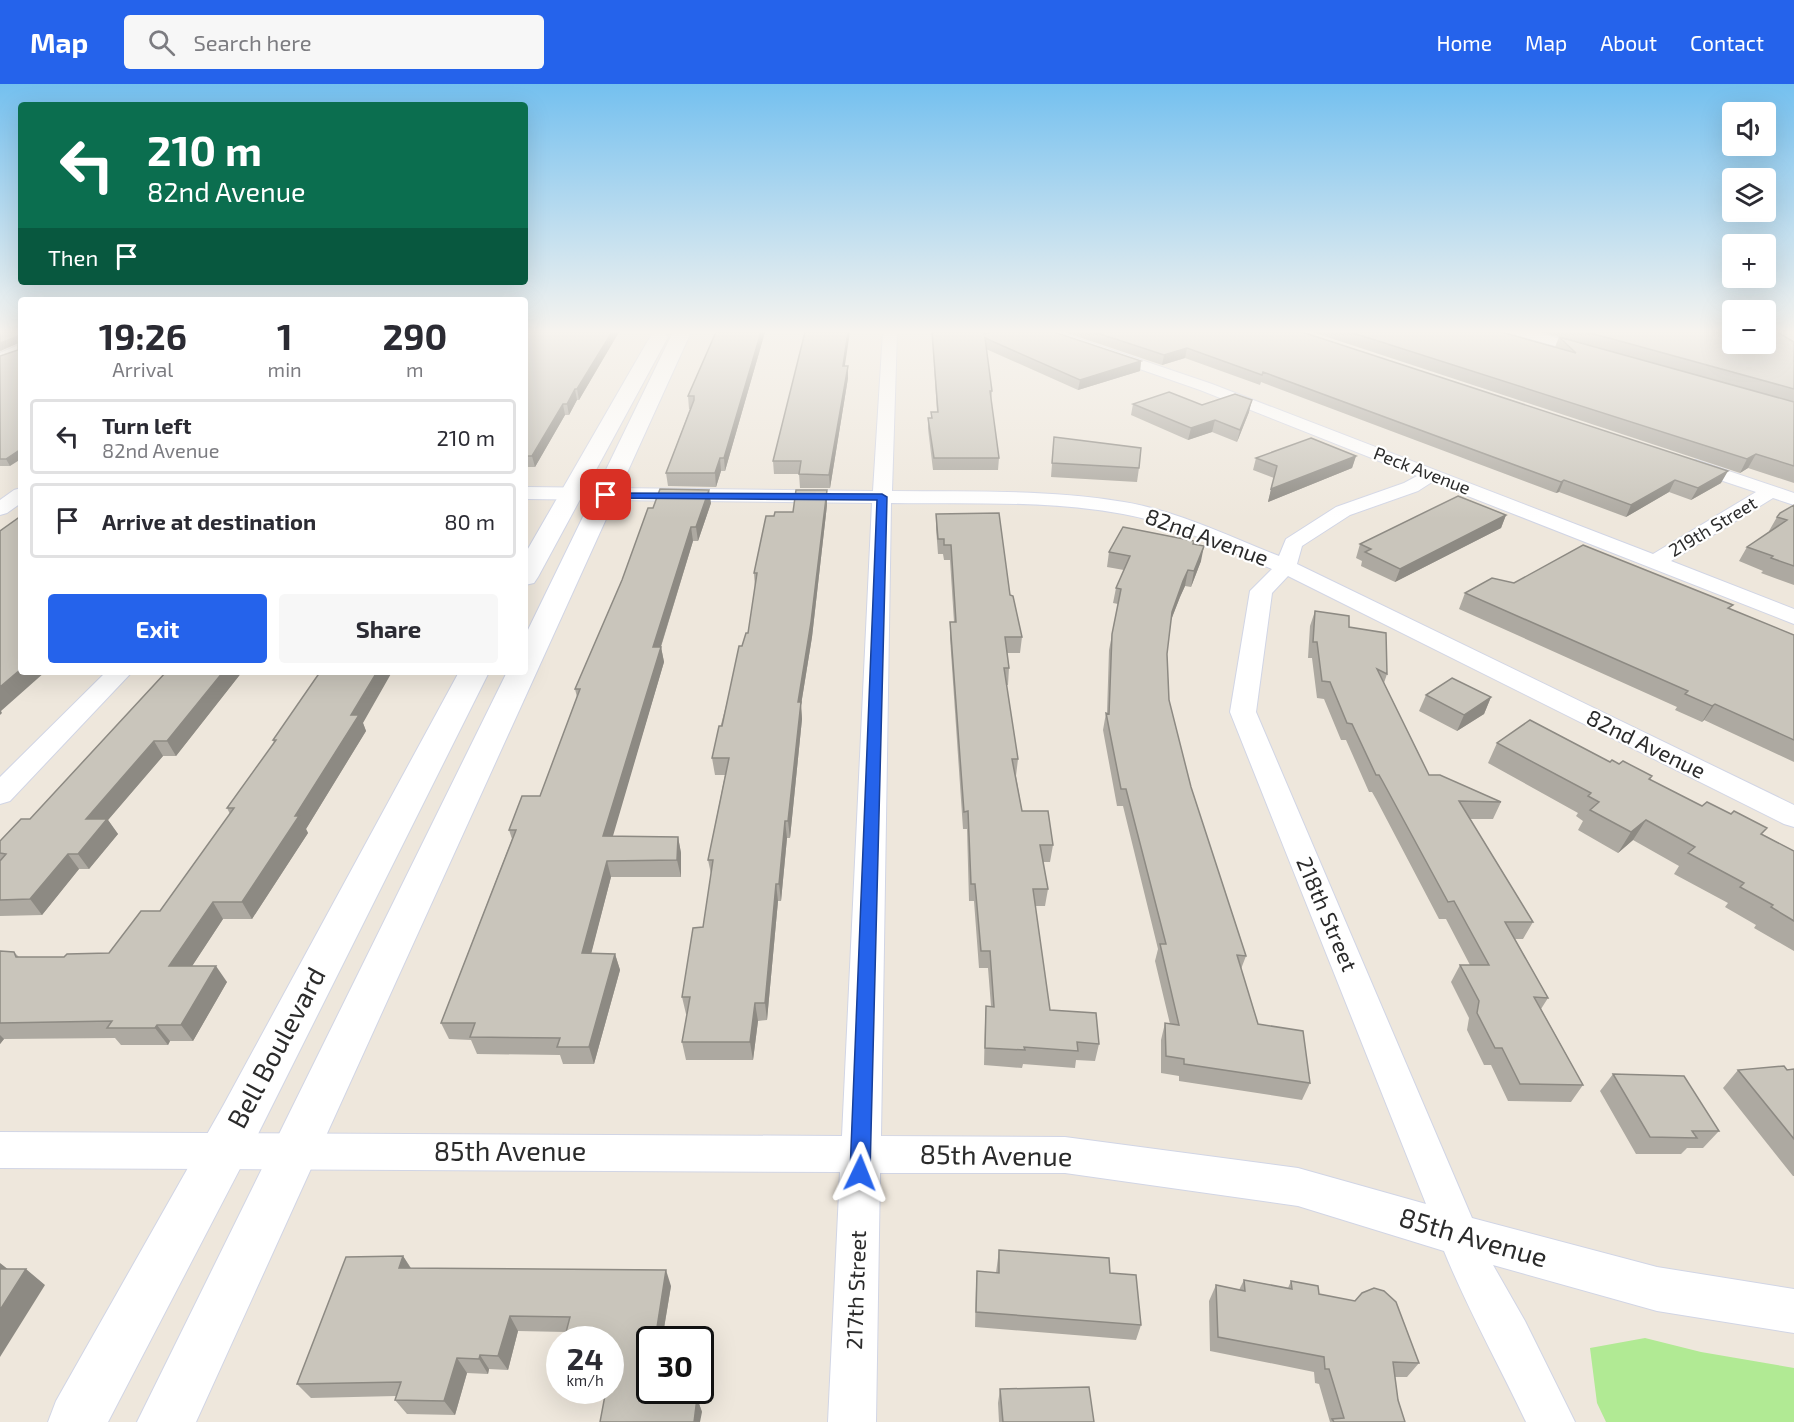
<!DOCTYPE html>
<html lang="en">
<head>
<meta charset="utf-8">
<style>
	:root { --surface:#fff; --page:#f7f7f7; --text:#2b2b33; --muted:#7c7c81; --line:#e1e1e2; --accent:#2563eb }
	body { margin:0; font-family:"Exo 2",sans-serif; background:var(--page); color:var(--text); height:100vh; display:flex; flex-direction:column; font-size:22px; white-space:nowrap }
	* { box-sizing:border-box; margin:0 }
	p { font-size:20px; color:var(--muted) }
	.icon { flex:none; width:33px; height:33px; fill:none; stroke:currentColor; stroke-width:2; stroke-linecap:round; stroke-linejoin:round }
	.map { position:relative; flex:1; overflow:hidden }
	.drawer { position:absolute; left:18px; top:213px; width:510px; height:378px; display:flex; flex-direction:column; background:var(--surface); border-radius:6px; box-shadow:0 6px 24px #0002 }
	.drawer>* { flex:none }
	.hud { position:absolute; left:18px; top:18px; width:510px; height:183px; border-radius:6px; box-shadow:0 6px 24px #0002; background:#0b6e4f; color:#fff; overflow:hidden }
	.controls { position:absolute; left:1722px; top:18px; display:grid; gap:12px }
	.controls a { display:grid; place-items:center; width:54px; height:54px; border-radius:6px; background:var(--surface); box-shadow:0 6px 24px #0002; font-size:30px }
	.speed { position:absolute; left:546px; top:1242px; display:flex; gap:12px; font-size:30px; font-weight:700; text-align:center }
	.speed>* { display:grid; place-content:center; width:78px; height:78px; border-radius:50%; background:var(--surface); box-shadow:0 6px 24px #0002; line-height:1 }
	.speed small { font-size:15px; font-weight:400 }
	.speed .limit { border:3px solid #111; border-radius:9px; background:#fff; color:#111 }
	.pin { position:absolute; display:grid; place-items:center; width:51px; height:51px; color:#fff; margin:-26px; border-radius:12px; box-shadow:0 3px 9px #0006 }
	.me { position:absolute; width:66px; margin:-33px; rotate:2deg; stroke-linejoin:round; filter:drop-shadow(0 0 4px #0008) }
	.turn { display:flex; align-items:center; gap:21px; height:126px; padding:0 30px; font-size:27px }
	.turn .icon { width:78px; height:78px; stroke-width:2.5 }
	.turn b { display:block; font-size:42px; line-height:51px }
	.then { display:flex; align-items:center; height:57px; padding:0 30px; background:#0003; gap:12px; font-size:22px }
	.eta { display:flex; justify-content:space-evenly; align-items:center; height:102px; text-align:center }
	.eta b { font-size:36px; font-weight:700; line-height:42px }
	.action { display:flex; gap:12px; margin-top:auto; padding:12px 30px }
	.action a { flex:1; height:69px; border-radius:6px; background:var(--accent); color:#fff; font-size:24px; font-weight:700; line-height:69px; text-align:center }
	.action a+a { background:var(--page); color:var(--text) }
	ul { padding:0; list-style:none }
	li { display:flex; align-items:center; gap:18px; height:75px; margin:0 12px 9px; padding:0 18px; border:3px solid var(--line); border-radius:6px }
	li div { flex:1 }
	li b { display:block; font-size:22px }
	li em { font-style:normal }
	header { display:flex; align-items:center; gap:36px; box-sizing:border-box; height:84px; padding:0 30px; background:var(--accent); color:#fff }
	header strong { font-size:28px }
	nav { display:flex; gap:33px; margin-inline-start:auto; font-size:21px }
	.search { width:420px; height:54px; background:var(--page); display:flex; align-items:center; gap:15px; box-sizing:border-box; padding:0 21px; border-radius:6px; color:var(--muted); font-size:22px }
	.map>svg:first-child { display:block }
	.green { fill:#b1ea94 }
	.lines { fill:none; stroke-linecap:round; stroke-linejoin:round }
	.street-casing { stroke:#d1d5e5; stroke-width:2 }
	.secondary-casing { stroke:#d1d5e5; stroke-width:2 }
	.street { fill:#fff; fill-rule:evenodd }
	.secondary { fill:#fff; fill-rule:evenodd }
	.wall { fill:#ada9a1 }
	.shaded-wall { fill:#8d8a83 }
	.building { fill:#c9c5bb; stroke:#8d8a83; stroke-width:1.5 }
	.route { fill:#2563eb; stroke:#184099; stroke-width:1.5 }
	.labels { text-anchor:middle; stroke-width:4.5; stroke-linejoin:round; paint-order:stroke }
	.far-street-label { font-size:18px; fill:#2b2b2b; stroke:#fff }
	.street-label { font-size:22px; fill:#2b2b2b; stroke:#fff }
	.near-street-label { font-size:27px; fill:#2b2b2b; stroke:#fff }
</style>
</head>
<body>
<header>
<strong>Map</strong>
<div class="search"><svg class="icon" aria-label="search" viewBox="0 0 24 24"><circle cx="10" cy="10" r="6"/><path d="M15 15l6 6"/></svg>Search here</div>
<nav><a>Home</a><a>Map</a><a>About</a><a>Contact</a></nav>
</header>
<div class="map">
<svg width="1794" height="1338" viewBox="0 0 1794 1338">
	<rect width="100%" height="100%" fill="#eee7dc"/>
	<path class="green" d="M1645 1254 1701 1268 1794 1284V1338H1606L1597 1319 1590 1264Z"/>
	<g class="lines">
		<defs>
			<path id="street" d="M883 248H897L892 407C969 408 1047 405 1124 418 1178 427 1228 452 1279 472L1286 455 1336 423 1404 399 1417 392 1200 306 1042 251 1040 248H1059L1212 300 1653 470 1756 408 1684 384 1681 380 1684 376H1696L1794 409V421L1773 414 1671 477 1794 525V540L1432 398 1418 407 1350 431 1302 462 1297 480 1794 721V743L1784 740 1288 492 1272 509 1256 628 1472 1134 1657 1183 1794 1205V1249L1657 1227 1493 1181 1525 1237 1575 1338H1526C1499 1281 1468 1226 1444 1167L1298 1122 1065 1089H880L876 1338H828L840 1088 0 1084V1048L842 1052 872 419 525 415V403L873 407ZM891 419C968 420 1047 416 1123 430 1175 439 1224 465 1272 485L1250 507 1230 628 1426 1120 1298 1084 1065 1053 881 1052Z
				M1514 248H1535L1597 265 1599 268 1592 272 1516 251Z
				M21 260V270L0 279V269Z
				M21 404V419L7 429 0 431V416L14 406Z
				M106 588H132L10 717 0 720V693Z"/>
			<path id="secondary" d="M659 248 665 249 668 253 538 493 534 499 525 501V470L650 253 653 249Z
				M673 248H691L196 1338H137L507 588H525V552Z
				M459 588H489L257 1052 108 1338H48L56 1317 223 1022Z"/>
		</defs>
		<use href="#street" class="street-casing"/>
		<use href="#secondary" class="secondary-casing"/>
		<use href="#street" class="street"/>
		<use href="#secondary" class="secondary"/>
	</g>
	<path class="wall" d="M21 248 10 382H0V272L18 266V259L0 267Z
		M525 248H619L579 316H577L569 331H565L535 383H525Z
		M716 248H765L725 387H721L716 403 668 402 666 389 690 325H689L688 312Z
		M932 248 984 250 1141 277 1140 287 1078 306 986 265 992 307 991 318 999 374 998 386H933L928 345V334H931V328H937Z
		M1064 248H1302L1721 399 1691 416 1669 408 1626 433 1559 408 1556 409 1261 298 1260 301 1185 274 1162 281Z
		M1312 248H1501L1555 263 1559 253 1587 261 1541 248H1732L1794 258V399L1748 384 1740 389Z
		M845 282H848V294L830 404H800L799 390H774L773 377Z
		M1133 320 1202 321 1249 328 1237 358 1212 348 1188 356 1131 331Z
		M1054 353 1139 384 1137 398 1051 393Z
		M1356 372 1352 384 1268 418 1274 394 1253 386 1256 374Z
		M827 406V421L812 553 801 621 802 635 790 754H787L781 817H778L767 936 758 937 753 976H686L682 958 687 930H686L682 913 703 843 711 790 708 776 725 691H715L712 674 742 562 748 549 755 504 754 489 793 428Z
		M711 419 698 457H693L661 563 664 578 612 752 678 753 681 769V793H611L591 869 615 870 620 886 594 980H563L560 971 477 970 471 956 449 955 441 939 512 755 509 746 540 712 577 613 575 605 653 424Z
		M1794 421V501L1761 489 1763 487 1739 477 1747 463 1770 448 1769 447 1777 433Z
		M936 430 1010 511 1022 553 1020 569H1007L1009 584 1008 601H1006L1018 675 1016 692 1022 727 1053 761 1050 778H1043L1048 805 1045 822H1035L1050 926 1099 960 1095 977 1076 976 1075 984 1023 980 1022 984 984 981 985 939 986 922H991L988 884H979L974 817H969L967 745H963L950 554V538H954L950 476H944L943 470H938L936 444Z
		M1506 431 1501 444 1395 498 1361 482 1362 477 1356 474 1360 460Z
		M1194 460 1201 477 1191 503 1185 502 1180 513 1170 538 1167 570 1169 616 1191 703 1246 872 1241 885 1258 940 1310 999 1302 1016 1179 997V992L1161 989V956L1165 939 1170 940 1155 877 1158 865 1123 722H1117L1103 646 1106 629H1107L1109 566 1118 520 1113 519 1116 504 1124 486 1107 483 1109 468Z
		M1514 499 1730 525 1794 551V678L1704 636 1702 638 1675 626 1677 623 1459 525 1465 509Z
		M1315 527 1349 543 1387 590 1384 599 1429 691 1501 718 1493 735H1470L1533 838 1523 855H1515L1548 914 1541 925 1583 1001 1571 1018 1508 1017 1491 981H1484L1467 946 1469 934 1451 898 1460 881H1470L1446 835H1439L1376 715 1372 708H1369L1346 656H1341L1324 615 1317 614 1312 574H1308L1310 542Z
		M166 588H242L176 672H163L108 736 118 750 89 785H79L42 831 0 832V757L30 735Z
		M1426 611 1491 613 1484 630 1457 647 1419 627Z
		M363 639 366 647 306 745 308 749 252 835H223L192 882 227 898 193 957H170L168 961H121L115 954 4 955 0 960V867L14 868 19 873H64L109 869 160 827 230 730 227 724 274 659 273 656Z
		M1497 659 1610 678 1619 680 1652 692 1650 696 1702 722 1731 730 1767 744 1762 750 1794 767V867L1754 844 1756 841 1725 823 1728 819 1674 790 1679 782 1633 756 1618 769 1578 746 1583 737 1576 732 1578 729 1488 679Z
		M1794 985V1092H1793L1723 1004 1738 986Z
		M1613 990 1719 1047 1703 1064H1687L1681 1070H1636L1600 1007Z
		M999 1166 1110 1189 1141 1241 1136 1256 975 1243 976 1203 977 1187 996 1189Z
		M403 1172 411 1184 671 1202 662 1256H650V1306H654L653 1314H697L702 1328 610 1306V1256L566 1248 518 1247 508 1286 489 1285 488 1290 467 1289 455 1331 407 1330 395 1316 396 1312 311 1314 297 1300Z
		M1244 1196 1288 1204 1291 1197 1319 1210 1419 1279 1407 1293H1395L1398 1316 1405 1338H1330L1319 1300 1315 1299 1314 1288 1210 1267 1209 1217 1216 1201 1239 1206Z
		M1000 1305 1094 1338H999L998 1319Z"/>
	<path class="shaded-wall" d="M612 248H619L579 316 577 305Z
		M761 248H765L725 387 724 374Z
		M848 248H850L843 294V282Z
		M18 252 21 258 0 267V259Z
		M1187 264 1185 274 1162 281 1164 271Z
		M1141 277 1140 287 1078 306 1080 296Z
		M848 282V294L830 404 829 391Z
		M575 305 577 316 569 331 567 320Z
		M1252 316 1249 328 1237 358 1240 346Z
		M563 320 565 331 535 383 532 372Z
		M1215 336 1212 348 1188 356 1191 344Z
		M21 365V375L10 382 6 375Z
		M1756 370 1748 384 1740 389 1747 375Z
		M1356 372 1352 384 1268 418 1271 405Z
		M720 374 721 387 716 403 715 389Z
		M1728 387 1721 399 1691 416 1698 404Z
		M1564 396 1559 408 1556 409 1561 398Z
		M1675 396 1669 408 1626 433 1631 421Z
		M709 406 711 419 698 457 696 443Z
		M827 406V421L812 553 801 621 802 635 790 754 788 737 798 618Z
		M1506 431 1501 444 1395 498 1400 485Z
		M691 443 693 457 656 578 653 563Z
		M1204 462 1201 477 1191 503 1194 487Z
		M1188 486 1185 502 1180 513 1168 544 1172 528 1183 497Z
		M661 563 664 578 608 769 603 752Z
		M21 585V588H45L1 627 2 629 0 631V603Z
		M223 588H242L176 672 167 657Z
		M377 588H392L363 639 366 647 306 745 308 749 252 835 242 818 295 732 351 631Z
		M1491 613 1484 630 1457 647 1464 631Z
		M1715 620 1704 636 1702 638 1712 622Z
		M154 657 163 672 108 736 118 750 89 785 78 770 86 735Z
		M1646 736 1633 756 1618 769 1631 748Z
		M785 737 787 754 781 817 779 800Z
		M678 753 681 769V793L677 776Z
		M68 770 79 785 42 831 30 815Z
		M607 777 611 793 587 886 582 869Z
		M776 800 778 817 767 936 765 919Z
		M213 818 223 835 181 899 169 882Z
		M615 870 620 886 594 980 589 963Z
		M216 882 227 898 193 957 181 941Z
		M755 919 758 937 753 976 750 958Z
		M157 941 170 957 168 961 155 944Z
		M0 951 4 955 0 960Z
		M403 1172 413 1188 399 1184Z
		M0 1179 18 1193 0 1191Z
		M26 1185 45 1201 0 1273V1226Z
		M666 1186 671 1202 662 1256H655Z
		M510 1232 518 1247 508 1286 498 1272Z
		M480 1271 489 1285 488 1290 479 1275Z
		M457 1274 467 1289 455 1331 444 1317Z
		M650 1285V1306H654L650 1329 645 1315Z
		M697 1314 702 1328 700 1338H694Z"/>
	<path class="building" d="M0 248H21V365L6 375H0V272L18 266V252L0 259Z
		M525 248H612L577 305H575L567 320H563L532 372H525Z
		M716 248H761L724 374H720L715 389H666L694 316V312H688Z
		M805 248H848L843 282H848L829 391 799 390 801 377H773Z
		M932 248H984V250L992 248H1054L1141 277 1080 296 985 254 992 307H990L999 374H934L928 334H932L931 328H938Z
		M1094 248H1302L1728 387 1698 404 1675 396 1631 421 1564 396 1561 398 1263 288 1262 291 1187 264 1164 271Z
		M1350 248H1501L1576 269 1559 253 1794 318V382L1756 370 1747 375Z
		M1587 248H1732V260H1766V248H1777L1794 258V305Z
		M1169 308 1202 321 1235 310 1252 316 1240 346 1215 336 1191 344 1133 320Z
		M1054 353 1141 364 1139 384 1052 379Z
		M1311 354 1356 372 1271 405 1277 382 1256 374Z
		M660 405 709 406 696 443H691L653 563H661L603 752 678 753 677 776 607 777 582 869 615 870 589 963H557L560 954 470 953 475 939H441L516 746H509L522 712H540L580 605H575L622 496 648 424H653Z
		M796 406H827L811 538 798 618H801L788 737H785L779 800H776L765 919H755L750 958H682L690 913H682L693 844 703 843 713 776H708L729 674H712L719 642H722L739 562H742L746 549H748L757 489H754L766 432H774L775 428H793Z
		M1458 412 1506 431 1400 485 1365 468 1371 465 1360 460Z
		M1794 421V482L1771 474 1773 472 1747 463 1787 436 1777 433 1780 429Z
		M999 429 1010 511 1013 512 1022 553H1005L1009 584H1004L1018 675H1012L1022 727H1048L1053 761H1040L1048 805H1033L1050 926 1096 929 1099 960 1077 958 1078 967 1024 963 1025 966 985 964 986 922 994 923 990 867H981L975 800H971L968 727 964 728 950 538H956L951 461H944V455H938L936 430Z
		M21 432V585L0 603V447Z
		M1123 443 1194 457 1193 460 1204 462 1194 487 1188 486 1183 497 1172 528 1167 570 1169 616 1191 703 1246 872 1237 871 1258 940 1303 947 1310 999 1184 980V975L1166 972 1165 939 1179 941 1160 860H1166L1126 705H1121L1106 629 1109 630 1112 550 1121 505 1116 504 1130 472 1109 468Z
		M1583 461 1733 521 1728 524 1794 551V656L1715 620 1712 622 1685 610 1688 607 1465 509 1492 494 1514 499Z
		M1315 527 1349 532V543L1386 549 1387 590 1377 585 1429 691H1440L1501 718 1459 717 1533 838H1505L1548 914 1534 913 1583 1001 1520 1000 1502 964H1495L1477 929 1479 917 1460 881H1489L1454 817 1448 818 1383 698 1379 691H1376L1352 640 1347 639 1330 598 1322 597 1317 558H1313Z
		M166 588H223L167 657H154L86 735H107L78 770H68L30 815 0 816V777L6 770 0 769V757L21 735H30Z
		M320 588H377L351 631H359L295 732H299L242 818H213L169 882H216L181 941H157L155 944H107L112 937 0 939V867L14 868 16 873H64L67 870 109 869 141 827H160L234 724H227L276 656H273Z
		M1452 594 1491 613 1464 631 1426 611Z
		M1530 636 1610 678 1612 676 1619 680 1623 677 1652 692 1649 695 1702 722 1707 718 1731 730 1734 727 1767 744 1761 750 1794 767V837L1771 823 1773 821 1740 803 1744 799 1688 769 1695 763 1646 736 1631 748 1590 726 1599 718 1588 712 1591 709 1497 659Z
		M1784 982 1787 986 1794 985V1055L1738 986Z
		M1613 990 1684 992 1719 1047H1692L1697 1054 1650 1053Z
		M999 1166 1109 1174 1110 1189 1136 1191 1141 1241 976 1228 977 1187 999 1189Z
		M403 1172 399 1184 666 1186 655 1256H650V1285L645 1315 697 1314 694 1338H600L606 1306H610V1284L612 1275H610V1256H564L570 1233 510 1232 498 1272 480 1271 479 1275 457 1274 444 1317 395 1316 401 1298 297 1300 346 1173Z
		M0 1185H26L0 1226Z
		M1244 1196 1292 1205 1291 1197 1318 1202 1319 1210 1355 1217 1362 1209 1374 1204 1384 1207 1396 1218 1419 1279 1393 1278 1398 1316 1405 1338H1334L1332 1335 1344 1334 1329 1285H1325L1324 1273 1218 1253 1216 1201 1245 1207Z
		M1089 1303 1094 1338H1003L1000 1305Z"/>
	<linearGradient id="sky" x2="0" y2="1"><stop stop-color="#74c0ef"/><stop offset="0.57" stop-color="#f7f4ef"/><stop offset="1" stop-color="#f7f4ef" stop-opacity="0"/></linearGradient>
	<rect width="1794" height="435" fill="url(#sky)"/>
	<path class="route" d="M603 409 882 410 887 413 870 1089 867 1096 860 1099 853 1096 850 1089 877 416 606 414 602 411Z"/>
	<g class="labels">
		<g class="far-street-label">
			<text transform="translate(1422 387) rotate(21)" y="6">Peck Avenue</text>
			<text transform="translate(1713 443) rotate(-31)" y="6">219th Street</text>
		</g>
		<g class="street-label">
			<text transform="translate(1207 453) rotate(20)" y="8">82nd Avenue</text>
			<text transform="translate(1646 660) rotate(26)" y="8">82nd Avenue</text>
			<text transform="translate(1327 830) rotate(67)" y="8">218th Street</text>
			<text transform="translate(856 1206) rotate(-88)" y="8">217th Street</text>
		</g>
		<g class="near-street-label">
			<text transform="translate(277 964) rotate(-62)" y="9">Bell Boulevard</text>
			<text x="510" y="1077">85th Avenue</text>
			<text transform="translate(996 1072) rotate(1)" y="9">85th Avenue</text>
			<text transform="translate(1473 1154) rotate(16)" y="9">85th Avenue</text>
		</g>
	</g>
</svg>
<div class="controls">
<a><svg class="icon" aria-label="sound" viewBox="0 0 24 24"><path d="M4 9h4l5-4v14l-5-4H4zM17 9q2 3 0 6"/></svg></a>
<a><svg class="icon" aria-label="layers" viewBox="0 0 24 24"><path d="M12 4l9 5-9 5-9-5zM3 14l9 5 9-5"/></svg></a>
<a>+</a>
<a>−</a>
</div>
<div class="speed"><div>24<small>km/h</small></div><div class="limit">30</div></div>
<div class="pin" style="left:606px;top:411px;background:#d93025"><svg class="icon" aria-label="arrive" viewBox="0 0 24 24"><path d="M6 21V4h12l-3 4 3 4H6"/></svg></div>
<svg class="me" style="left:860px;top:1089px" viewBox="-20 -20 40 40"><path d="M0-17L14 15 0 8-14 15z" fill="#2563eb" stroke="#fff" stroke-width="4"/></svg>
<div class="hud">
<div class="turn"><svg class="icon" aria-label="left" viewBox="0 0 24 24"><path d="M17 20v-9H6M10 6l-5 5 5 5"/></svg><div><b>210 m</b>82nd Avenue</div></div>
<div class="then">Then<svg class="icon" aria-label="arrive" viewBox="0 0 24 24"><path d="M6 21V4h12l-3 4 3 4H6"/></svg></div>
</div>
<section class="drawer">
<div class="eta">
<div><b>19:26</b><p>Arrival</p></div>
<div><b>1</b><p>min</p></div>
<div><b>290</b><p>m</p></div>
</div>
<ul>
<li><svg class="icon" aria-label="left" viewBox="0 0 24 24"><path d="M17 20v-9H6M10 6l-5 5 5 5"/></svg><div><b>Turn left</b><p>82nd Avenue</p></div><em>210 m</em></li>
<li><svg class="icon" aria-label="arrive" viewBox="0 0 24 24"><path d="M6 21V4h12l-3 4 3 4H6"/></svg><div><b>Arrive at destination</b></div><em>80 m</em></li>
</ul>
<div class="action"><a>Exit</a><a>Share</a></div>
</section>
</div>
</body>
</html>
